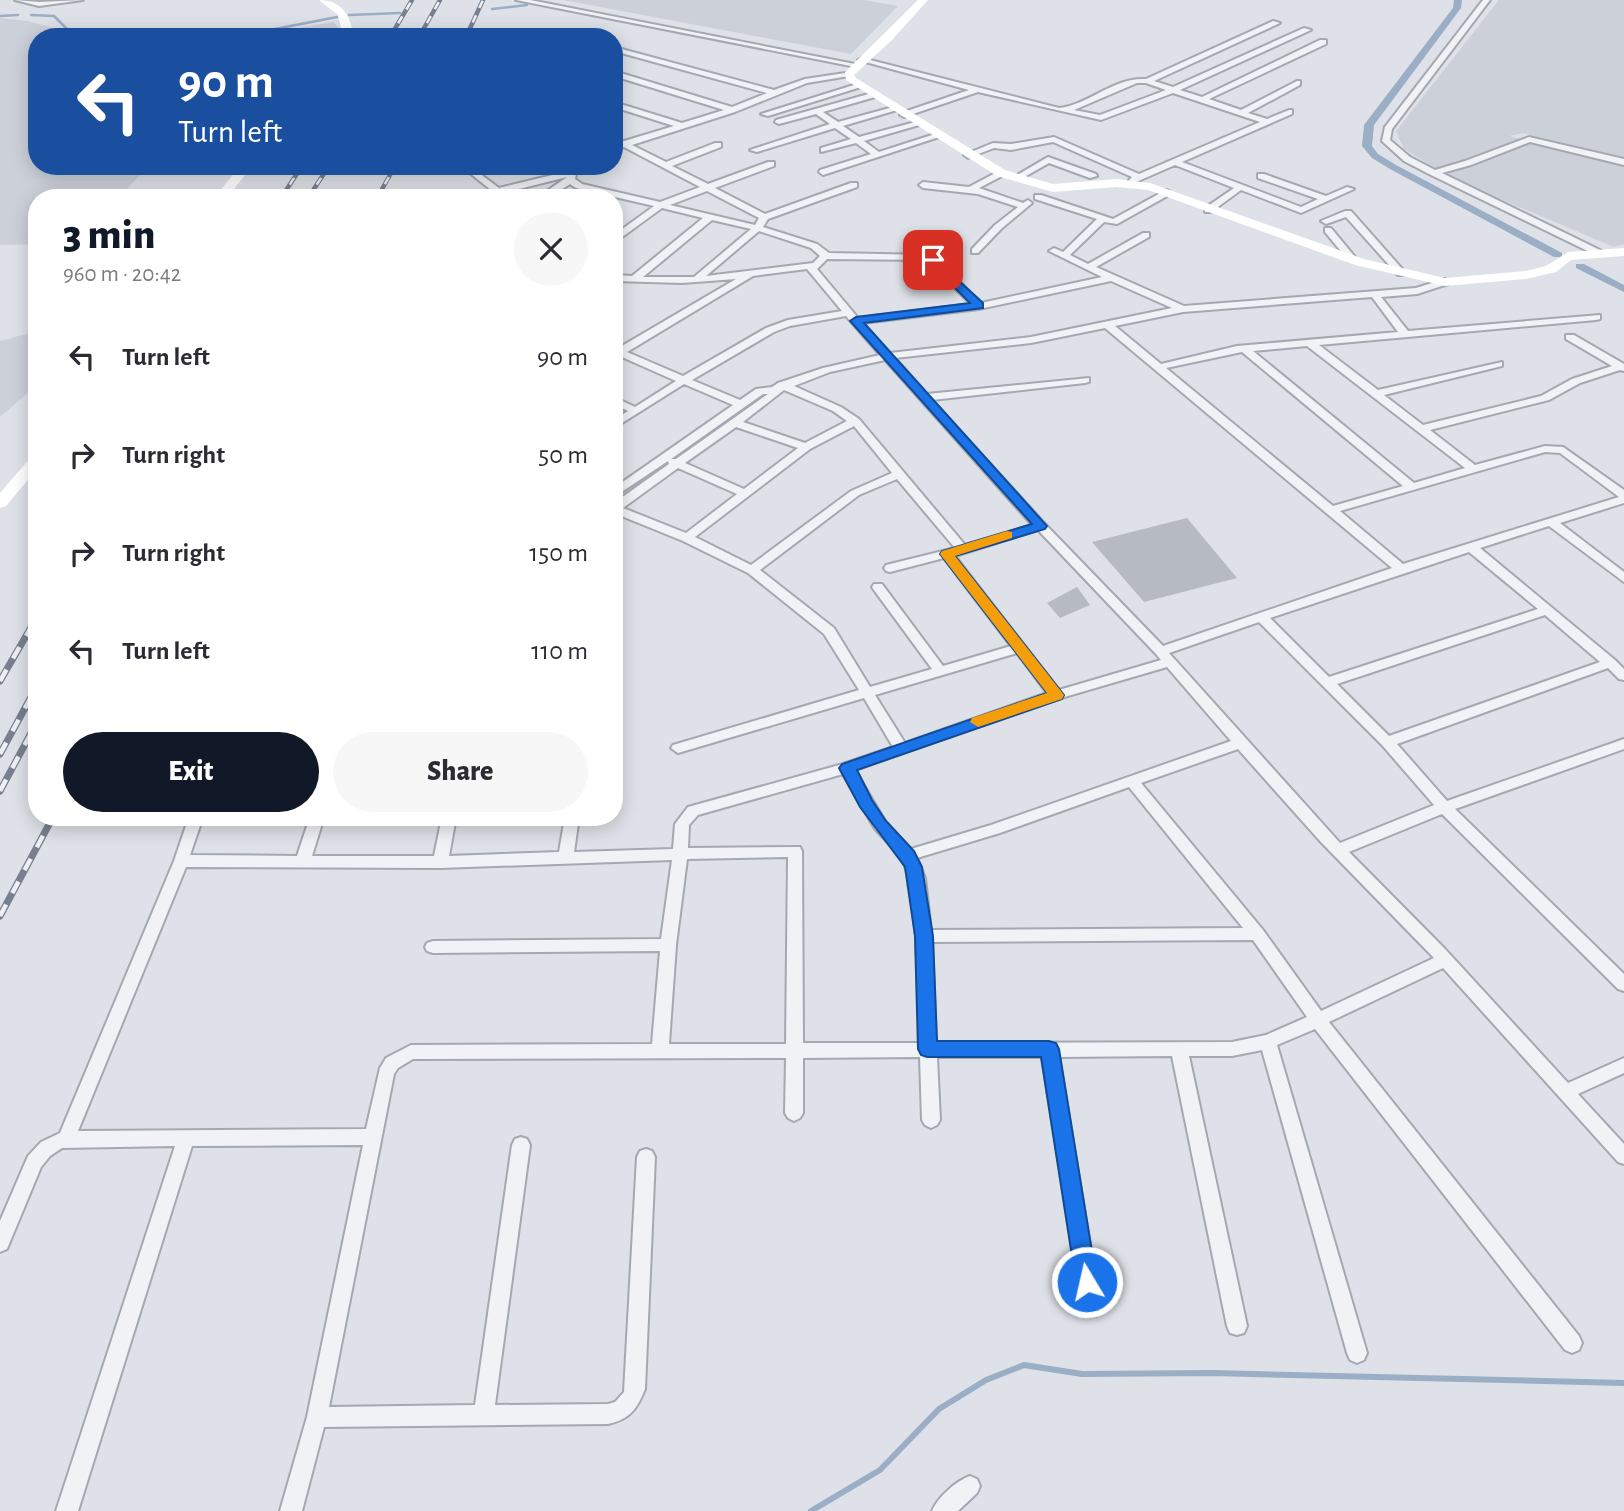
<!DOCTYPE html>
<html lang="en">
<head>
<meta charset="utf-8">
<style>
	:root { --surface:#fff; --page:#f7f7f7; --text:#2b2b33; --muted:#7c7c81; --accent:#111827 }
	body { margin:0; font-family:"Alegreya Sans",sans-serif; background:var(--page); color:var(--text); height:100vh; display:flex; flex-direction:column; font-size:26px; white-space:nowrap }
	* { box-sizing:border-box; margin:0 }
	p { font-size:23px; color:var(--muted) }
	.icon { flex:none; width:38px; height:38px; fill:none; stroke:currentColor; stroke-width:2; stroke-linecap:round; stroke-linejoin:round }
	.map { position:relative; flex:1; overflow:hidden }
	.details { position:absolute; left:28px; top:189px; width:595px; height:637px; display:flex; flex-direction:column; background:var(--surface); border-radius:28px; box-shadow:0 4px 18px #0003 }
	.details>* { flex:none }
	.guide { position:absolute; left:28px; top:28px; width:595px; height:147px; border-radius:28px; box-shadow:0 4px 18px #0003; background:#1a4fa0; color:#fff; overflow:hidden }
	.pin { position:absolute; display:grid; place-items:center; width:60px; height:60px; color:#fff; margin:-30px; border-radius:14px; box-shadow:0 4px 10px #0006 }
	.me { position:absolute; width:77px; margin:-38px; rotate:351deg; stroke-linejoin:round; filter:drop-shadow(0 0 5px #0008) }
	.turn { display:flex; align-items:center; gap:24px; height:147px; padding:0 35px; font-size:32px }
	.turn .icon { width:91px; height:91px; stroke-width:2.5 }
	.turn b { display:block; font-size:49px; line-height:60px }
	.round { display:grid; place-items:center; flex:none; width:74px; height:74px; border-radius:37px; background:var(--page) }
	.summary { display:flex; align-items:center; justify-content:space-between; height:119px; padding:0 35px }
	h1 { font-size:42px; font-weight:800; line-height:52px; color:var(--accent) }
	.action { display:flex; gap:14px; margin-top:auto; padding:14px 35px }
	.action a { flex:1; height:80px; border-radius:42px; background:var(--accent); color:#fff; font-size:28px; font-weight:800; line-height:80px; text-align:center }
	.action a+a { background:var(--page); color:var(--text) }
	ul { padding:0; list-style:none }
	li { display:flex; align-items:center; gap:21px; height:98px; padding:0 35px }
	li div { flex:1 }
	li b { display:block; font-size:26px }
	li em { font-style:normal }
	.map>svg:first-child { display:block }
	.built { fill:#ccd0d9 }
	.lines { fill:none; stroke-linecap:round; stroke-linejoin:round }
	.stream-far1 { stroke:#9aaec6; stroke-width:2.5 }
	.stream { stroke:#9aaec6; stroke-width:6 }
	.canal { fill:#9aaec6; fill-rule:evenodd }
	.building { fill:#b6bac3 }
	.street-casing { stroke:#a4a8b1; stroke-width:4 }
	.street { fill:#f1f2f6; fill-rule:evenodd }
	.secondary { fill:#fff; fill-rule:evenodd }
	.rail-far1-casing { stroke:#788090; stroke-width:4.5 }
	.rail-casing { stroke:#788090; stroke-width:7 }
	.rail-far1 { stroke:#edf0f5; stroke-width:2.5; stroke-dasharray:8; stroke-linecap:butt }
	.rail { stroke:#edf0f5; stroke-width:4.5; stroke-dasharray:13; stroke-linecap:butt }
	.route { fill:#1a73e8; stroke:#114b97; stroke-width:2 }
	.slow { fill:#f59e0b }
</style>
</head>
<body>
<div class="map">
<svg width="1624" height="1511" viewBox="0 0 1624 1511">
	<rect width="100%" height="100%" fill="#dee1e7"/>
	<path class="built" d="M563 0H863L898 6 851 54Z
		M1499 0H1624V158L1523 133 1509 136 1624 166V244L1614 247 1455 180 1404 149 1396 131Z
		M0 18 28 21 86 37H37V166H148L119 198H37V244L0 245Z
		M334 22 342 34 340 37H243Z
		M37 331V385L0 417V341Z"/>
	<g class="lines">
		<path class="stream-far1" d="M492 9 527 5
			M31 15 54 16 67 29 91 37
			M349 15 400 13
			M0 16 18 15
			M234 37 337 17"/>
		<path class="stream" d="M811 1511 880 1470 939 1409 986 1380 1024 1365 1082 1374 1212 1373 1624 1383"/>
		<path class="canal" d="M1454 0H1462L1461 8 1374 125 1372 146 1378 154 1396 165 1562 253V257H1554L1390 169 1372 158 1362 146 1364 125 1453 8Z
			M1576 264H1584L1624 285V292L1576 268Z"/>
	</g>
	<path class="building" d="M1187 518 1237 578 1144 602 1092 542Z
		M1077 587 1090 605 1060 618 1047 603Z"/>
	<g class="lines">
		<defs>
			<path id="street" d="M15 0 39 2 83 0 39 6Z
				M516 0H530L860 65 856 67Z
				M1483 0H1490L1392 129 1390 140 1410 157 1435 170 1465 161 1529 137 1624 159V165L1530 142 1471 165 1442 173 1602 251V255H1596L1431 175 1404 161 1382 141 1385 127Z
				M1273 21 1280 23 1154 81 1173 87 1304 28 1311 30 1180 90 1202 97 1320 40H1326V44L1209 99 1241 110 1297 81H1300V85L1248 113 1267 119 1289 110H1292V114L1182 162 1301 207 1318 199 1258 178V174H1264L1326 196 1347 187 1354 189 1301 213 1241 190 1211 212H1205V208L1234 188 1175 165 1136 182H1130L1129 180 1132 177 1053 142 1011 150 994 148 968 158 964 155 993 143 1011 144 1054 137 1139 174 1260 122 1173 93 1101 120 978 92 904 117 900 115 901 113 969 90 858 60 862 58 1059 108C1090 104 1114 77 1146 79ZM1137 83H1146L1166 90 1100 115 1074 110Z
				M614 47 774 90 805 79 852 72V76H849L807 83 735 112 632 145 666 162 715 143H721V147L672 166 708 184 768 162H774V166L715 188 765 214 851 183H857V187L768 219 763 227 817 244 829 253 932 255 981 303 1102 277 1049 251 1054 248 1063 252 1097 219 1035 199V195H1041L1113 219 1166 190 1169 191V195L1117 224 1104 222 1070 255 1088 264 1143 233H1149V237L1096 267 1184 306 1416 288 1445 279 1450 282 1448 284 1417 294 1381 297 1408 331 1600 315V319L1596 320 1319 345 1378 390 1502 362V366L1384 395 1423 425 1541 396 1572 379 1612 366 1566 339V335H1574L1624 364V371L1620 370 1580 383 1549 400 1430 430 1475 465 1545 446 1563 447 1624 490V503L1560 523 1624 572V582L1549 526 1480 548 1615 660 1624 669V680L1619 679 1608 668 1397 744 1447 801 1624 739V749L1455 809 1624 974V991L1618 989 1442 814 1349 852 1445 949 1568 1083 1624 1058V1073L1578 1094 1624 1144V1164L1618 1162 1443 968 1329 1022 1579 1336 1582 1343 1579 1350 1572 1353 1565 1350 1315 1029 1277 1045 1367 1353 1364 1360 1357 1363 1350 1360 1347 1353 1262 1050 1232 1056H1189L1247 1326 1244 1333 1237 1335 1230 1333 1227 1326 1172 1056 1059 1057 1096 1282 1094 1288 1087 1291 1080 1288 1078 1282 1042 1057H937L940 1120 937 1125 931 1128 925 1125 922 1120 920 1057 803 1058V1113L800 1118 794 1121 788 1118 785 1113 786 1058 413 1059 398 1068 394 1074 329 1407 475 1405 512 1145 515 1139 521 1137 527 1139 530 1145 495 1405 608 1404 615 1402 624 1392 637 1157 640 1151 646 1149 652 1151 655 1157 645 1389C637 1409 630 1419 608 1424L324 1427 302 1511H280L307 1417 363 1145 192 1146 78 1511H56L175 1146 62 1148 50 1156 41 1167 7 1249 0 1252V1221L28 1156 41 1142 60 1133 174 861 189 817H203L190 855 297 856 310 817H324L312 856H434L442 817H456L449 856 559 852 565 817H579L574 852 673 849 675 824 688 807 843 764 893 747 864 698 678 753 671 748 673 745 859 690 824 634 748 573 683 541 614 513V503L669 464 668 461 614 497V488L733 405 684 384 614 428V420L628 411 614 404V397L635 407 676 381 615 354V350L736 279 682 283 614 281V275L632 276 703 218 662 208 614 243V235L654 206 576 188 570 184 548 198H537L567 177 483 198H467L491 190 461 166H471L474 169 496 166 479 173 499 188 569 171 575 166H584L576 174 575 179 582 184 660 202 700 187 624 147 614 150V145L621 142 674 126 614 107V102L682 123 724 110 614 76V71L732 107 767 93 614 51ZM707 191 759 218 755 225 670 205ZM712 220 751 229 694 277H643ZM759 231 811 248 820 256 813 263 706 276ZM827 259 926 260 971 304 858 318 817 269ZM807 269 842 311 788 320 766 328 683 376 627 352 753 276ZM1111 281 1172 308 1031 337 890 353 863 323 979 309ZM1372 297 1398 332 1237 346 1161 364 1115 326 1183 312ZM846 316 880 355 823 368 778 383 772 387 756 389 740 400 692 380 774 332 790 326ZM1105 328 1392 568 1163 646 1044 523 932 400 1085 383 1089 382V378L927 394 895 358 1031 343ZM1307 346 1465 468 1414 483 1253 351ZM1242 352 1403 486 1333 506 1166 368ZM885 360 1032 525 965 545 859 419 841 407 794 386 830 372ZM784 390 833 411 847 421 805 443 743 422ZM763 394H768L676 459H671ZM854 426 892 473 851 491 751 565 695 537 810 449ZM736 427 798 448 744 489 685 463ZM1545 452 1560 453 1619 497 1403 564 1340 511ZM678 468 737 494 686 533 623 508ZM897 479 955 548 886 565 884 568 886 571 890 572 944 558 1011 646 943 666 882 584H874L872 587 874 590 932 669 870 687 834 628 760 570 859 495ZM1038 530 1156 654 1161 660 1059 690 955 556ZM1469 552 1538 609 1329 677 1270 618ZM1545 615 1600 662 1389 736 1337 684ZM1259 622 1382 745 1434 805 1340 843 1169 653ZM1017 653 1047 693 905 743 875 695ZM1167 667 1231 741 991 825 911 849 885 821 855 770 1061 698ZM1238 749 1320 841 1434 958 1321 1011 1263 930 1141 783ZM843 774 875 829 902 858 909 878 916 936 920 1043H803L802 851 800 847 688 848 689 825 698 815ZM1129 787 1243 928 931 930 925 878 917 858 1000 833ZM788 857 786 1044H669L676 945 687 859ZM672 860 661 939 433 941 427 943 425 947 427 951 433 953 660 951 652 1044 411 1045 386 1058 380 1068 366 1129 78 1131 186 867 440 868ZM1253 940 1307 1017 1266 1035 1232 1042 936 1043 932 942Z
				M857 84 864 86 768 116 761 114Z
				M872 93H875V97L823 112 838 122 897 106V110L843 126 859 137 919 121V125L864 141 879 152 935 134 942 136 823 175 819 172 820 170 871 154 856 143 821 152V148L851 139 835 128 757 152 750 150 830 124 816 114 779 124 775 122 776 120Z
				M1048 157 1096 174 1097 176 1090 178 1049 163 1019 180 1012 178Z
				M1001 170 1005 173 1004 175 979 188 1023 203 1028 200 1032 203 1001 229 978 253H972V249L995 225 1018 207 978 194 923 188 919 185 923 182 969 187Z
				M1345 211H1351L1404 271V275H1398L1346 217 1326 224 1321 221Z
				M1325 228H1331L1355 257V261H1349L1325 232Z
				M970 1476 977 1479 980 1486 977 1493 958 1511H932C938 1497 956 1481 970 1476Z"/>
		</defs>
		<use href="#street" class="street-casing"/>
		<use href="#street" class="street"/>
		<path class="secondary" d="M319 0C341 0 352 16 353 37H343L338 15Z
			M918 0H928L892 40 854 75 856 78 1005 170 1053 184 1116 179 1150 183 1364 259 1445 278 1526 271 1546 266 1568 252 1624 248V256L1571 260 1556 272 1526 279 1445 286 1355 265 1148 190 1116 187 1053 192 997 176 846 80 845 72Z
			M240 166H252L227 198H214Z
			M37 454V469L6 506 0 508V493L32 456Z"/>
		<defs>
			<path id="rail-far1" d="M390 37 412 0
				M419 37 440 0
				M466 37 483 0
				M281 198 302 166
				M308 198 329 166
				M377 198 395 166"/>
			<path id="rail" d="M0 681 37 617
				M0 754 37 686
				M0 791 37 722
				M0 916 53 817"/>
		</defs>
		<use href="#rail-far1" class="rail-far1-casing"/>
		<use href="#rail" class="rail-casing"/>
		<use href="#rail-far1" class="rail-far1"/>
		<use href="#rail" class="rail"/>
	</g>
	<path class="route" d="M933 257 983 303V308L864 323 1047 526 1045 529 955 556 1064 695 1062 699 857 770 872 800 886 821 914 851 922 867 933 936 937 1041H1049L1056 1043 1059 1049 1097 1282 1094 1289 1087 1292 1079 1289 1076 1282 1041 1057H927L921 1055 918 1049 915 936 905 867 860 807 839 768 842 764 1047 693 940 554 942 551 1032 524 850 321 856 317 970 303 929 262V258Z"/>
	<path class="slow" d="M1007 531 1012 532V538L955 556 1064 695 1062 699 978 727 970 722 972 718 1047 693 940 554 942 551Z"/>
</svg>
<div class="pin" style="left:933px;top:260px;background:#d93025"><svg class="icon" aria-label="arrive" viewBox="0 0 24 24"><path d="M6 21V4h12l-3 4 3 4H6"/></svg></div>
<svg class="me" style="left:1087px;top:1282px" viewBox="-20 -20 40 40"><circle r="17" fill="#1a73e8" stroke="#fff" stroke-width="3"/><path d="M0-11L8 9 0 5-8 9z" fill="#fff"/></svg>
<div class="guide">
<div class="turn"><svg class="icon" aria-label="left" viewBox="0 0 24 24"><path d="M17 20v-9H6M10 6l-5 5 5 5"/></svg><div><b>90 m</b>Turn left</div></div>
</div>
<section class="details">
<div class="summary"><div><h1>3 min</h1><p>960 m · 20:42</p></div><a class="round"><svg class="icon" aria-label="close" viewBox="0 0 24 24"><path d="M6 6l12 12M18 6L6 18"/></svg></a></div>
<ul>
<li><svg class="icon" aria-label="left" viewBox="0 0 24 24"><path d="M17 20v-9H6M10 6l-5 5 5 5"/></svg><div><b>Turn left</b></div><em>90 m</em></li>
<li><svg class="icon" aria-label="right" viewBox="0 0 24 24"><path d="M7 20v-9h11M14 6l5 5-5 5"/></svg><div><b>Turn right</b></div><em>50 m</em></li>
<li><svg class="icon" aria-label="right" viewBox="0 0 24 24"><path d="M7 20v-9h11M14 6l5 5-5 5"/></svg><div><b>Turn right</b></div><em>150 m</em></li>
<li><svg class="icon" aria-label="left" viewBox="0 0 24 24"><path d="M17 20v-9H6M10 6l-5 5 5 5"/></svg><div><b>Turn left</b></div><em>110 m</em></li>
</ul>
<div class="action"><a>Exit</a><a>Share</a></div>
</section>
</div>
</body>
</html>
